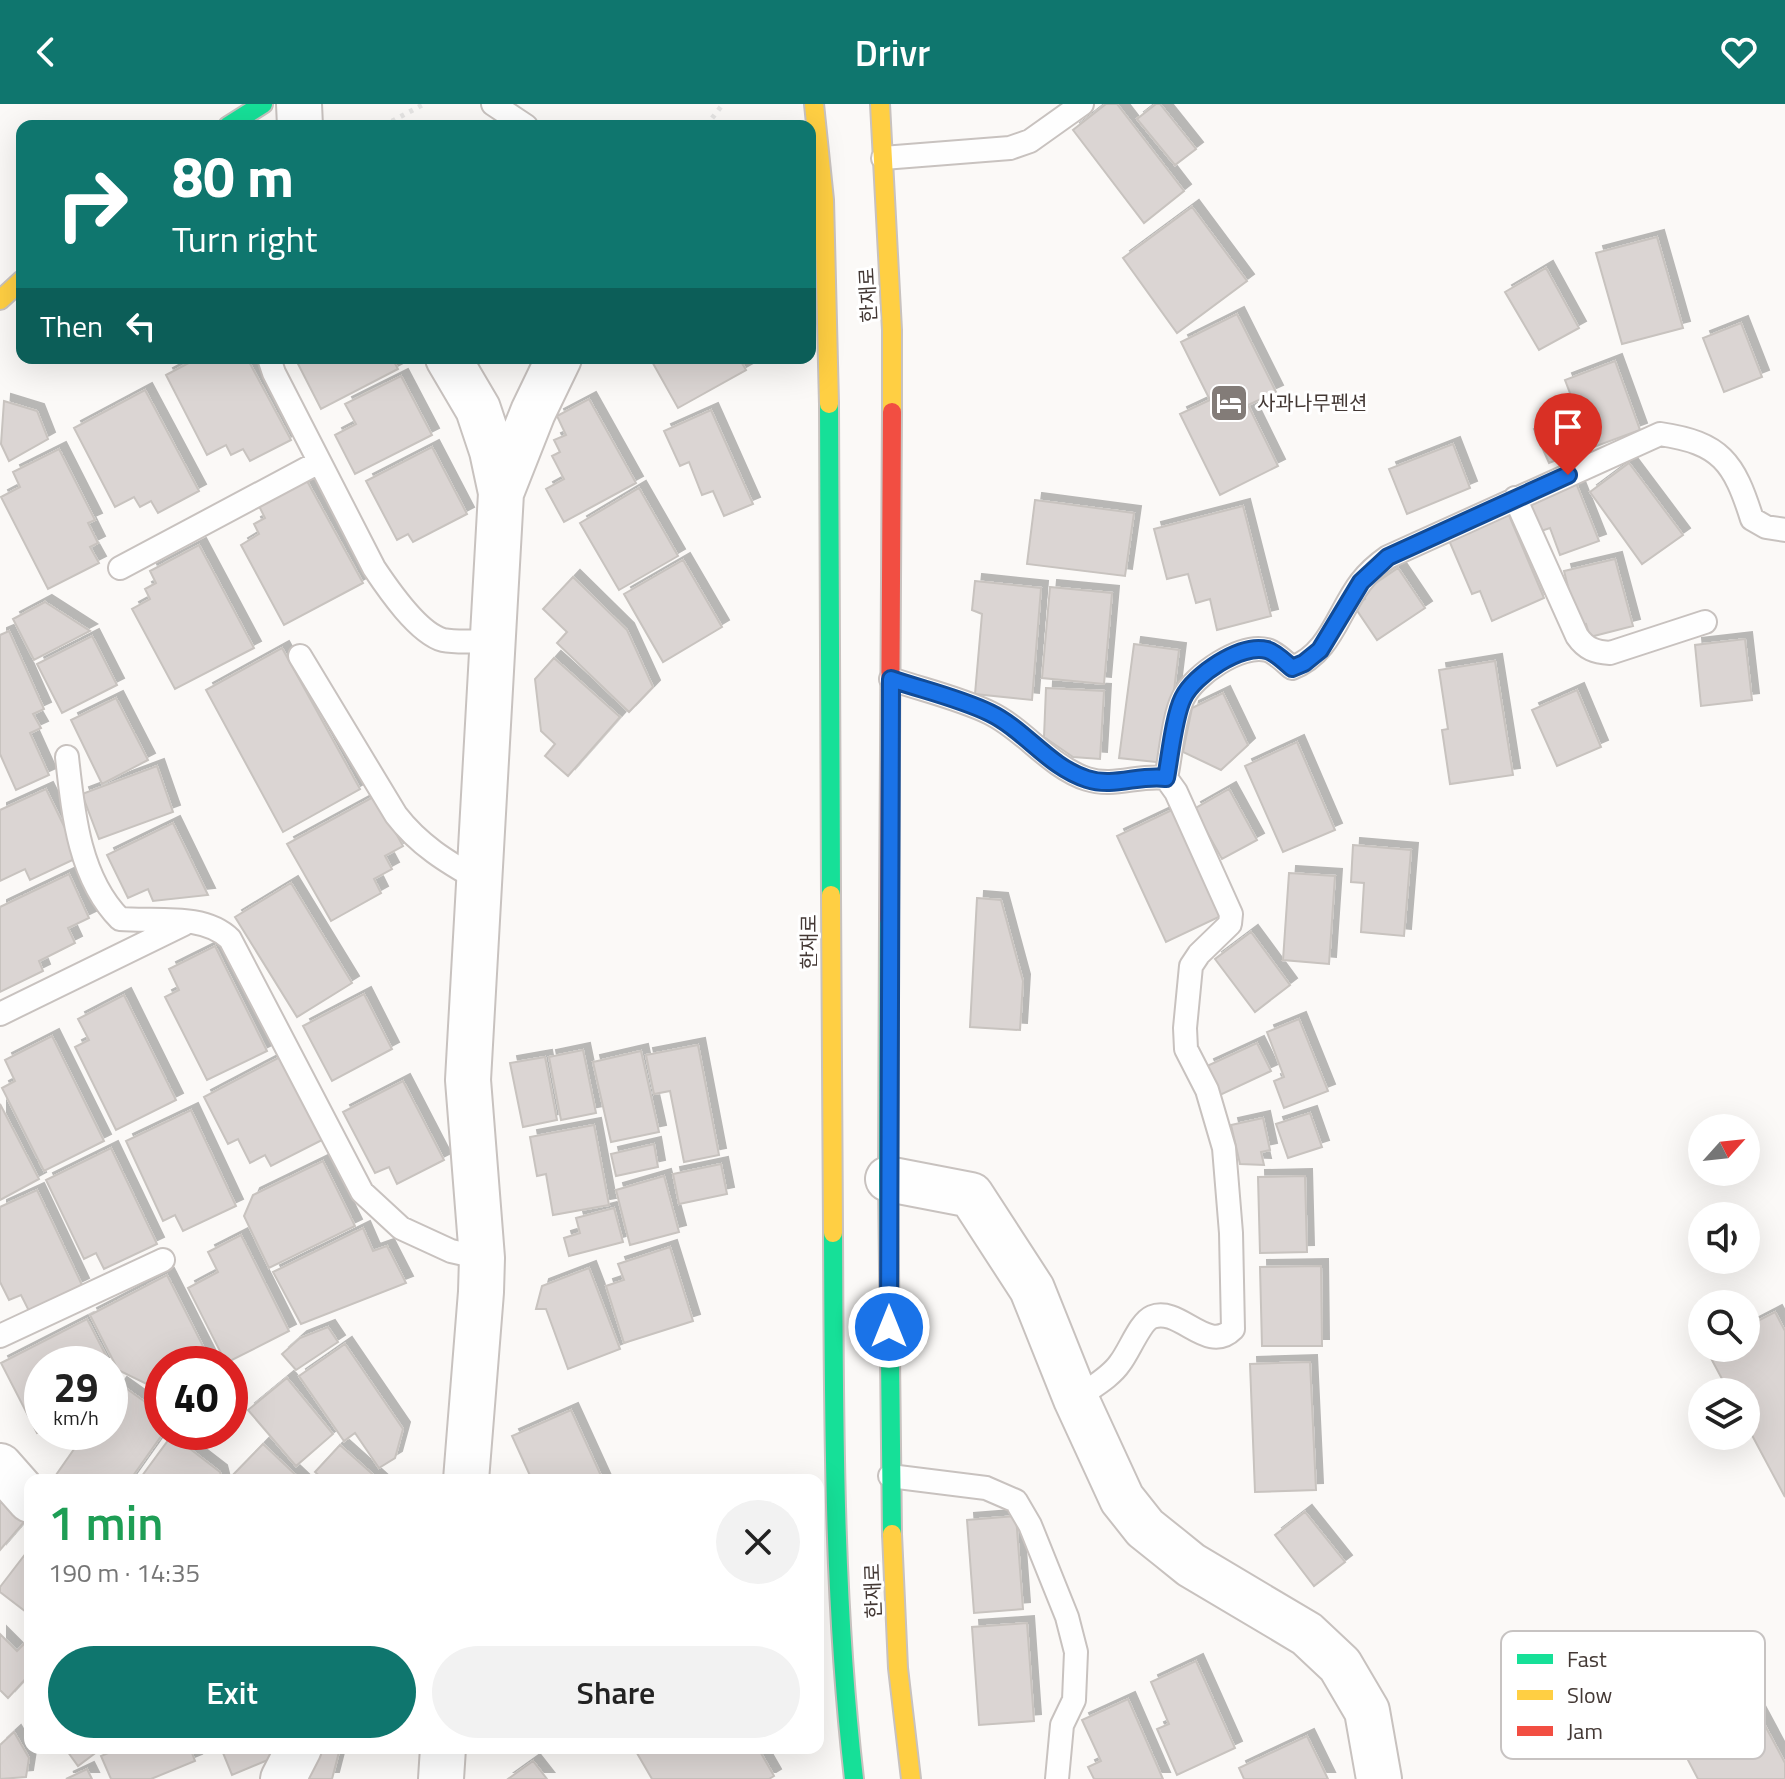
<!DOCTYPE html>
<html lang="en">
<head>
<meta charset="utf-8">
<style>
	:root { --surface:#fff; --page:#f2f2f2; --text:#222; --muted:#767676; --accent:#0f766e }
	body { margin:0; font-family:"Titillium Web","Noto Sans KR",sans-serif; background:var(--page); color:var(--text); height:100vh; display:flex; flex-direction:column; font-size:30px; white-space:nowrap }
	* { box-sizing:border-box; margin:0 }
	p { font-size:26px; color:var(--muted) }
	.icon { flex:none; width:44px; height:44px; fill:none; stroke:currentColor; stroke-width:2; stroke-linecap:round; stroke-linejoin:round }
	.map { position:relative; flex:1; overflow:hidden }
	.sheet { position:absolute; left:24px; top:1370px; width:800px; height:280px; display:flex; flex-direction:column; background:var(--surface); border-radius:16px; box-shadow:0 8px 32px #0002 }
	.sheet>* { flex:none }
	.top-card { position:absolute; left:16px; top:16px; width:800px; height:244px; border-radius:16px; box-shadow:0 8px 32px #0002; background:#0f766e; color:#fff; overflow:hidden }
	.needle { width:52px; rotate:63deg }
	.controls { position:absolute; left:1688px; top:1010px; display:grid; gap:16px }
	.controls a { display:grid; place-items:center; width:72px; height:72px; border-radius:50%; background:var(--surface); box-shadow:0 8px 32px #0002; font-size:40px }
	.speed { position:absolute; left:24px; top:1242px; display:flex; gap:16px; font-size:40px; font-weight:700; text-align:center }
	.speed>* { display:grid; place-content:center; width:104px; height:104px; border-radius:50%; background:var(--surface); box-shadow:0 8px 32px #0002; line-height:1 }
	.speed small { font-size:20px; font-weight:400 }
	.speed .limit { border:12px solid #d22; background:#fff; color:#111 }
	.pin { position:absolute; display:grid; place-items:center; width:68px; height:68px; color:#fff; margin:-82px -34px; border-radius:50% 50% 50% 0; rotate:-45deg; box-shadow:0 0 8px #0007 }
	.pin .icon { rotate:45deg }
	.me { position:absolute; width:88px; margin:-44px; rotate:0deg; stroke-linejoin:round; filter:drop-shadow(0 0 6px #0008) }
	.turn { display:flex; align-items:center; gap:28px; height:168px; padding:0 24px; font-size:36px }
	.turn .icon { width:104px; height:104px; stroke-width:2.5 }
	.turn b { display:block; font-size:56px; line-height:68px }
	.then { display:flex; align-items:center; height:76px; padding:0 24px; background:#0003; gap:16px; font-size:30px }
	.round { display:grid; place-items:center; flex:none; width:84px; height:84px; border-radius:42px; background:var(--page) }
	.summary { display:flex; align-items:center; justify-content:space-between; height:136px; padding:0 24px }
	h1 { font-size:48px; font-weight:600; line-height:60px; color:#1e9e55 }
	.primary-button { display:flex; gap:16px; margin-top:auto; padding:16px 24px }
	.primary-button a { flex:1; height:92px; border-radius:48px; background:var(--accent); color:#fff; font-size:32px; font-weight:600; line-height:92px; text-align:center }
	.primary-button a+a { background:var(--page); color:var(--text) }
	header { display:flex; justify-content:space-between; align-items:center; height:104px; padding:0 24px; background:var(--accent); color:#fff; font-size:36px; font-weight:600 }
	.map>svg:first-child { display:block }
	.building { fill:#dbd5d3; stroke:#c8c3bf; stroke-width:2; filter:url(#shadow) }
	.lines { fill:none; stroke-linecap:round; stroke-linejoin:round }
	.lane-casing { stroke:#c8c2bf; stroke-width:26 }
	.street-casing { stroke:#c8c2bf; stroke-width:48 }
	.fast-casing { stroke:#c8c2bf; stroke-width:22 }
	.slow-casing { stroke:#c8c2bf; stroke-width:22 }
	.jam-casing { stroke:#c8c2bf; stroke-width:22 }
	.path { stroke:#e6e5e4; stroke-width:5; stroke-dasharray:4 6; stroke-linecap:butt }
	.lane { stroke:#fefefe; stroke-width:22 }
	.street { stroke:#fefefe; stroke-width:44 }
	.fast { stroke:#16e098; stroke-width:18 }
	.slow { stroke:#ffcf43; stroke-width:18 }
	.jam { stroke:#f24e42; stroke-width:18 }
	.route-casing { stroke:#114b97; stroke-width:20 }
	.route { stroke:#1a73e8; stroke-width:14 }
	.labels { text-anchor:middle; stroke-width:6; stroke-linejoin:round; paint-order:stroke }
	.street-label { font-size:20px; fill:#433834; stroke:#fff }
	.poi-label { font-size:20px; fill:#433834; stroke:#fff; text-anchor:start }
	.key { fill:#fff; stroke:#c7c3c2; stroke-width:2 }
	.key-label { font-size:22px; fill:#433834 }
</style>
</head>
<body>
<header><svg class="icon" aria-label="back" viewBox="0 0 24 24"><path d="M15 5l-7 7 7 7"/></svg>Drivr<svg class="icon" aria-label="heart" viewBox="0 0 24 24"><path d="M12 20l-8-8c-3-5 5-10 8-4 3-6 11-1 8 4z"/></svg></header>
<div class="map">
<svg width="1785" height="1675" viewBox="0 0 1785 1675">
	<defs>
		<filter id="shadow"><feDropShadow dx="7" dy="-7" stdDeviation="0" flood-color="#0004"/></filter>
	</defs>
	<rect width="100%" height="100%" fill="#fbf9f7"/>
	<path class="building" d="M1106 0H1117L1184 87 1144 119 1073 26Z
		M1156 0H1160L1196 45 1175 61 1137 15Z
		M1192 103 1247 177 1177 229 1123 154Z
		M1657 133 1683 224 1622 240 1596 149Z
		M1546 164 1579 224 1539 246 1505 188Z
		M1237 210 1276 288 1248 301 1278 362 1220 391 1180 310 1210 296 1181 238Z
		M1741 219 1762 273 1724 288 1703 234Z
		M198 254H247L291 336 250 357 243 345 231 351 226 341 207 351 166 271Z
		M295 254H392L398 265 321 305Z
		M650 254H739L746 266 678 304Z
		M1615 257 1640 326 1591 344 1565 276Z
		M401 272 432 331 355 370 335 331 356 320 345 300Z
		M145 286 199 387 158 409 151 397 140 403 134 393 115 403 74 324Z
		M589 295 636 379 564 418 546 385 564 375 552 352 560 348 554 336 566 331 557 312Z
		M4 297 37 307 48 335 9 357 1 340Z
		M711 306 753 400 724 412 713 387 702 391 689 358 680 362 664 327Z
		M1567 311 1582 346 1549 359 1534 325Z
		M1453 340 1470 384 1407 410 1389 365Z
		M432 343 467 410 413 438 408 430 397 436 366 377Z
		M59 345 95 416 88 419 98 439 90 443 99 459 48 485 1 393 20 383 13 368Z
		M1629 359 1683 431 1642 460 1590 388Z
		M307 377 363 479 284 521 241 441 259 430 254 420 265 414 259 402Z
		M1576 379 1599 437 1560 451 1550 424 1538 428 1526 398Z
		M639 384 678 452 619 486 580 419Z
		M1035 396 1134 409 1125 472 1027 460Z
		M1243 402 1271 512 1217 526 1210 495 1196 499 1188 470 1167 475 1154 425Z
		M1508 409 1544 494 1492 517 1480 487 1472 490 1448 434Z
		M199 441 254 544 175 585 132 505 150 495 145 485 156 479 150 467Z
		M1615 455 1633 522 1590 533 1586 520 1578 522 1564 467Z
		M683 456 722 523 663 558 624 490Z
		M1398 464 1425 504 1377 536 1354 502 1365 495 1361 489Z
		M573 473 627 526 653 583 629 608 557 539 567 528 543 505Z
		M975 477 1041 484 1032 596 975 590 982 510 972 506Z
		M1050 483 1112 489 1104 580 1042 574Z
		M45 498 90 527 34 556 13 515Z
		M9 527 44 605 33 610 41 624 30 629 49 671 16 686 0 650V531Z
		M92 532 117 581 62 609 37 560Z
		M1745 535 1752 596 1701 602 1695 541Z
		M1134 540 1179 546 1165 659 1119 654Z
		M282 544 360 685 283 728 206 586Z
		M554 554 620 613 568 672 545 652 555 640 541 627 535 575Z
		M1495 557 1513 671 1450 680 1442 626 1448 625 1439 566Z
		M1046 584 1104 587 1100 655 1073 653 1044 633Z
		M1577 586 1601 643 1557 662 1532 606Z
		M1223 589 1248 641 1221 666 1183 648 1192 604Z
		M116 594 148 656 102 680 71 616Z
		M1297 638 1335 726 1283 748 1245 662Z
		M157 662 173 708 99 735 82 690Z
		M46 685 79 753 30 776 25 765 0 777V706Z
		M1229 685 1257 736 1222 755 1194 705Z
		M375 692 403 742 385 752 392 765 374 775 381 789 331 817 287 740Z
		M1174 705 1223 811 1166 838 1117 732Z
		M173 719 208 791 153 797 148 785 128 794 107 751Z
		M1353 741 1411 746 1404 832 1361 828 1364 779 1351 778Z
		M1289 769 1335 772 1329 860 1283 856Z
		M69 770 89 814 68 824 75 839 39 857 43 867 0 888V803Z
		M291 779 352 879 297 913 235 813Z
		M977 794 1001 796 1023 877 1020 926 970 923Z
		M1251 828 1290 881 1255 908 1215 855Z
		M215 842 267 947 207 976 165 893 179 886 169 865Z
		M364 890 392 945 332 977 303 922Z
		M124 891 176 996 116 1026 75 943 89 936 78 915Z
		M1299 915 1328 987 1284 1004 1274 977 1284 973 1267 928Z
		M52 932 104 1037 44 1067 2 984 15 977 5 956Z
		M1257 939 1271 967 1220 991 1207 962Z
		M698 941 719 1051 684 1058 670 987 654 990 646 951Z
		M583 946 596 1009 561 1016 549 953Z
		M641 947 659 1028 611 1038 593 958Z
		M280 953 322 1036 271 1062 265 1051 250 1059 238 1035 228 1040 204 993Z
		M545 953 557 1016 523 1023 510 959Z
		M403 977 444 1056 397 1080 389 1063 375 1069 343 1008Z
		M0 1000 39 1075 0 1096Z
		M191 1006 236 1102 183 1127 175 1111 163 1117 126 1037Z
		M1310 1009 1322 1043 1288 1054 1276 1020Z
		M1263 1014 1270 1046 1261 1048 1264 1061 1240 1060 1231 1021Z
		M594 1021 609 1101 553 1111 546 1070 537 1072 530 1033Z
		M654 1040 658 1063 616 1072 611 1050Z
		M111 1044 157 1140 104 1165 96 1149 84 1155 46 1076Z
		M323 1057 355 1122 269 1164 244 1112 253 1091Z
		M721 1060 727 1090 679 1100 673 1070Z
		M664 1072 679 1128 630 1141 616 1086Z
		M1305 1072 1307 1148 1260 1149 1258 1073Z
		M37 1086 82 1181 29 1207 21 1191 9 1196 0 1178V1103Z
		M614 1104 623 1138 569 1152 564 1134 580 1129 576 1114Z
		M363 1124 373 1147 387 1142 406 1179 301 1220 273 1168Z
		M241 1131 289 1227 226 1259 188 1184 218 1168 208 1148Z
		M670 1143 693 1217 624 1239 606 1182 624 1176 618 1160Z
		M1321 1162 1322 1242H1262L1260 1163Z
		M589 1164 620 1245 568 1265 546 1205H536L542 1182Z
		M167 1171 212 1260H162L161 1287 118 1266 90 1211Z
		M1775 1208 1785 1227V1393L1746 1320V1288H1729L1706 1245 1746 1244V1223Z
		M87 1215 116 1271 110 1279V1260H42V1327L37 1329 1 1259Z
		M328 1223 338 1238 296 1266 282 1250 300 1234Z
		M345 1240 403 1325 395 1354 379 1364 355 1329 344 1337 299 1272Z
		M1310 1258 1316 1386 1255 1388 1250 1260Z
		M287 1274 333 1330 296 1362 248 1306Z
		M120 1280 162 1310 164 1328 130 1376H64L56 1371 86 1328H110V1294Z
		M571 1306 603 1376H532L512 1332Z
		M53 1328H71L60 1341Z
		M172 1331 220 1368 222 1376H139Z
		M263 1340 301 1376H228Z
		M340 1341 379 1376H324L315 1368Z
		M0 1397 24 1418 0 1446Z
		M1305 1408 1345 1458 1314 1482 1275 1431Z
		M1016 1412 1023 1505 974 1509 967 1416Z
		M30 1444V1511L0 1488V1483Z
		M1027 1519 1034 1617 979 1621 972 1523Z
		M0 1530 17 1547 30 1534V1570L8 1594 0 1586Z
		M1196 1557 1235 1644 1177 1671 1157 1625 1169 1620 1151 1578Z
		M1733 1562 1785 1659V1675H1698L1659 1601Z
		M1128 1595 1163 1675H1094L1088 1663 1101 1657 1082 1616Z
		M14 1628 29 1654 26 1673 0 1675V1641Z
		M1307 1632 1328 1675H1244L1239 1664Z
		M65 1644H102L78 1662Z
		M120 1644H190L195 1657 151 1675H111L101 1652Z
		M221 1644H271L275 1653 232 1671Z
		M322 1644H340L332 1675H298Z
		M634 1644H758L774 1672 769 1675H652Z
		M533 1657 547 1675H508Z
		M87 1665 92 1675H66Z"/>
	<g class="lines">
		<defs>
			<path id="lane" d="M493 0 526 22
				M883 54 1010 44 1030 37 1082 0
				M269 254 274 269 374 464C388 485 418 529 443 536 458 539 477 537 493 537
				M1515 394 1577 532C1586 545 1595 548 1610 549L1705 518
				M120 464 319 358
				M300 552 396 711C419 741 447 758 479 776
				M891 575C923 586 959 594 990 609 1025 626 1050 663 1087 675 1114 684 1139 670 1166 674L1176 688 1231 810 1230 820 1199 850 1191 862 1185 924 1186 945 1207 986 1224 1044 1231 1129 1233 1225C1207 1251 1180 1202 1152 1213 1140 1218 1129 1248 1120 1259 1110 1274 1090 1284 1076 1295
				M67 653C73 708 79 774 120 815 155 818 204 809 230 835L362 1088 401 1124 451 1147 482 1154
				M1166 674C1171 651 1173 614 1183 594 1194 571 1241 539 1267 546 1275 548 1285 558 1292 564 1330 550 1338 508 1361 478 1368 469 1378 460 1388 453L1660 330C1721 339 1734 358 1752 415L1766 423 1785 426
				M0 910 184 820
				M0 1232 163 1156
				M890 1372 986 1384 1016 1397 1030 1421 1067 1513 1076 1548 1074 1596 1062 1621 1057 1675"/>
			<path id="street" d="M299 0 300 22
				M448 254 478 305 492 347 501 389 468 976 482 1154 481 1188 466 1376
				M501 389 533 308 559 254
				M888 1075 971 1091 1032 1185 1076 1295 1122 1395 1145 1424 1170 1444 1191 1461 1307 1530 1340 1561 1367 1607 1379 1675
				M0 1362 30 1396
				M283 1675 299 1644
				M441 1675 443 1644"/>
			<path id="fast" d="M228 22 263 0
				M829 300 831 791
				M889 815 888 1075 892 1430
				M833 1129C834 1312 833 1494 854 1675"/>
			<path id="slow" d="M814 0 824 96 829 300
				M880 0 892 226V308
				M0 196 22 176
				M831 791 833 1129
				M892 1430 898 1564 911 1675"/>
			<path id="jam" d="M889 815 892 308"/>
		</defs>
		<use href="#lane" class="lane-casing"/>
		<use href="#street" class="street-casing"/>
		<use href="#fast" class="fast-casing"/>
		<use href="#slow" class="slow-casing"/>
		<use href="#jam" class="jam-casing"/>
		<path class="path" d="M383 22 424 0
			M706 22 723 0"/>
		<use href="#lane" class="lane"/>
		<use href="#street" class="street"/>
		<use href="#fast" class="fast"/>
		<use href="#slow" class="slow"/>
		<use href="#jam" class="jam"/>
	</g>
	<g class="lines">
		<defs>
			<path id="route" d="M889 1223 891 575C923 586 959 594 990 609 1025 626 1049 663 1087 675 1114 684 1139 670 1166 674 1170 653 1174 612 1183 594 1194 571 1241 539 1267 546 1275 548 1285 558 1292 564L1304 559 1320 546 1361 478 1388 453 1568 371"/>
		</defs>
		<use href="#route" class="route-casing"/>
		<use href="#route" class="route"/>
	</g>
	<defs>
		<symbol id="hotel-square" viewBox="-11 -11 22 22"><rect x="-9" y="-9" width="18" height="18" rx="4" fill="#837c78" stroke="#fff"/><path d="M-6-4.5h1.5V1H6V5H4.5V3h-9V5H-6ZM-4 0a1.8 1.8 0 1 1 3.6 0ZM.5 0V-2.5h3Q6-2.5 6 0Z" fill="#fff"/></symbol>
	</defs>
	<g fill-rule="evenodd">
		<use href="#hotel-square" x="1207" y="277" width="44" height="44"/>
	</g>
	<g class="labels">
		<g class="street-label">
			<text transform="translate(868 191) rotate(-93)" y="7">한재로</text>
			<text transform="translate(809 838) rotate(-90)" y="7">한재로</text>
			<text transform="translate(873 1487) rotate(-92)" y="7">한재로</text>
		</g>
		<g class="poi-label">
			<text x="1257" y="306">사과나무펜션</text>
		</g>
	</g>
	<rect x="1501" y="1527" width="264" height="128" rx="12" class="key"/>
	<rect x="1517" y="1550" width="36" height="10" fill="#16e098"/>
	<rect x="1517" y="1586" width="36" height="10" fill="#ffcf43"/>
	<rect x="1517" y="1622" width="36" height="10" fill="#f24e42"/>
	<g class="key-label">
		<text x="1567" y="1563">Fast</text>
		<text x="1567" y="1599">Slow</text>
		<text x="1567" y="1635">Jam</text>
	</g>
</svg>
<div class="controls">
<a><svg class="needle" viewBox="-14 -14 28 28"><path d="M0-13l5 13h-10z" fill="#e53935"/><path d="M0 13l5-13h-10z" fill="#767676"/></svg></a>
<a><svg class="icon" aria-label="sound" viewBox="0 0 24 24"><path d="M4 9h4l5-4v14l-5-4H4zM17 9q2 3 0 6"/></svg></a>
<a><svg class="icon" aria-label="search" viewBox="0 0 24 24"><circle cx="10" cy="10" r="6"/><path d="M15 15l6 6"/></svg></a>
<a><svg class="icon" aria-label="layers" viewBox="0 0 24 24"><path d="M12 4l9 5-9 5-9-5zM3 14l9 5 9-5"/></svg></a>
</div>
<div class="speed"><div>29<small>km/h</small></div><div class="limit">40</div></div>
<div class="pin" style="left:1568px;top:371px;background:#d93025"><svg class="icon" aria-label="arrive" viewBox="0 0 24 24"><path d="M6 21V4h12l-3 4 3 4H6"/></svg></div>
<svg class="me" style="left:889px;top:1223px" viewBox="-20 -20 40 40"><circle r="17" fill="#1a73e8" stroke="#fff" stroke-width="3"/><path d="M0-11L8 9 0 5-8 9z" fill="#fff"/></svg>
<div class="top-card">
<div class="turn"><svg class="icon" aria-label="right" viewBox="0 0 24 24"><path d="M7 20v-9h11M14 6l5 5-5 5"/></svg><div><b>80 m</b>Turn right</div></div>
<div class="then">Then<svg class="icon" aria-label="left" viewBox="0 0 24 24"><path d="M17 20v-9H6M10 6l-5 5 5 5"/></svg></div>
</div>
<section class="sheet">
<div class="summary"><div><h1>1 min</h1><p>190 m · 14:35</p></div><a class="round"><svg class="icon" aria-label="close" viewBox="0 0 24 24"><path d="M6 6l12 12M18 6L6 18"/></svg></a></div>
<div class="primary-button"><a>Exit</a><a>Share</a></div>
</section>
</div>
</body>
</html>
